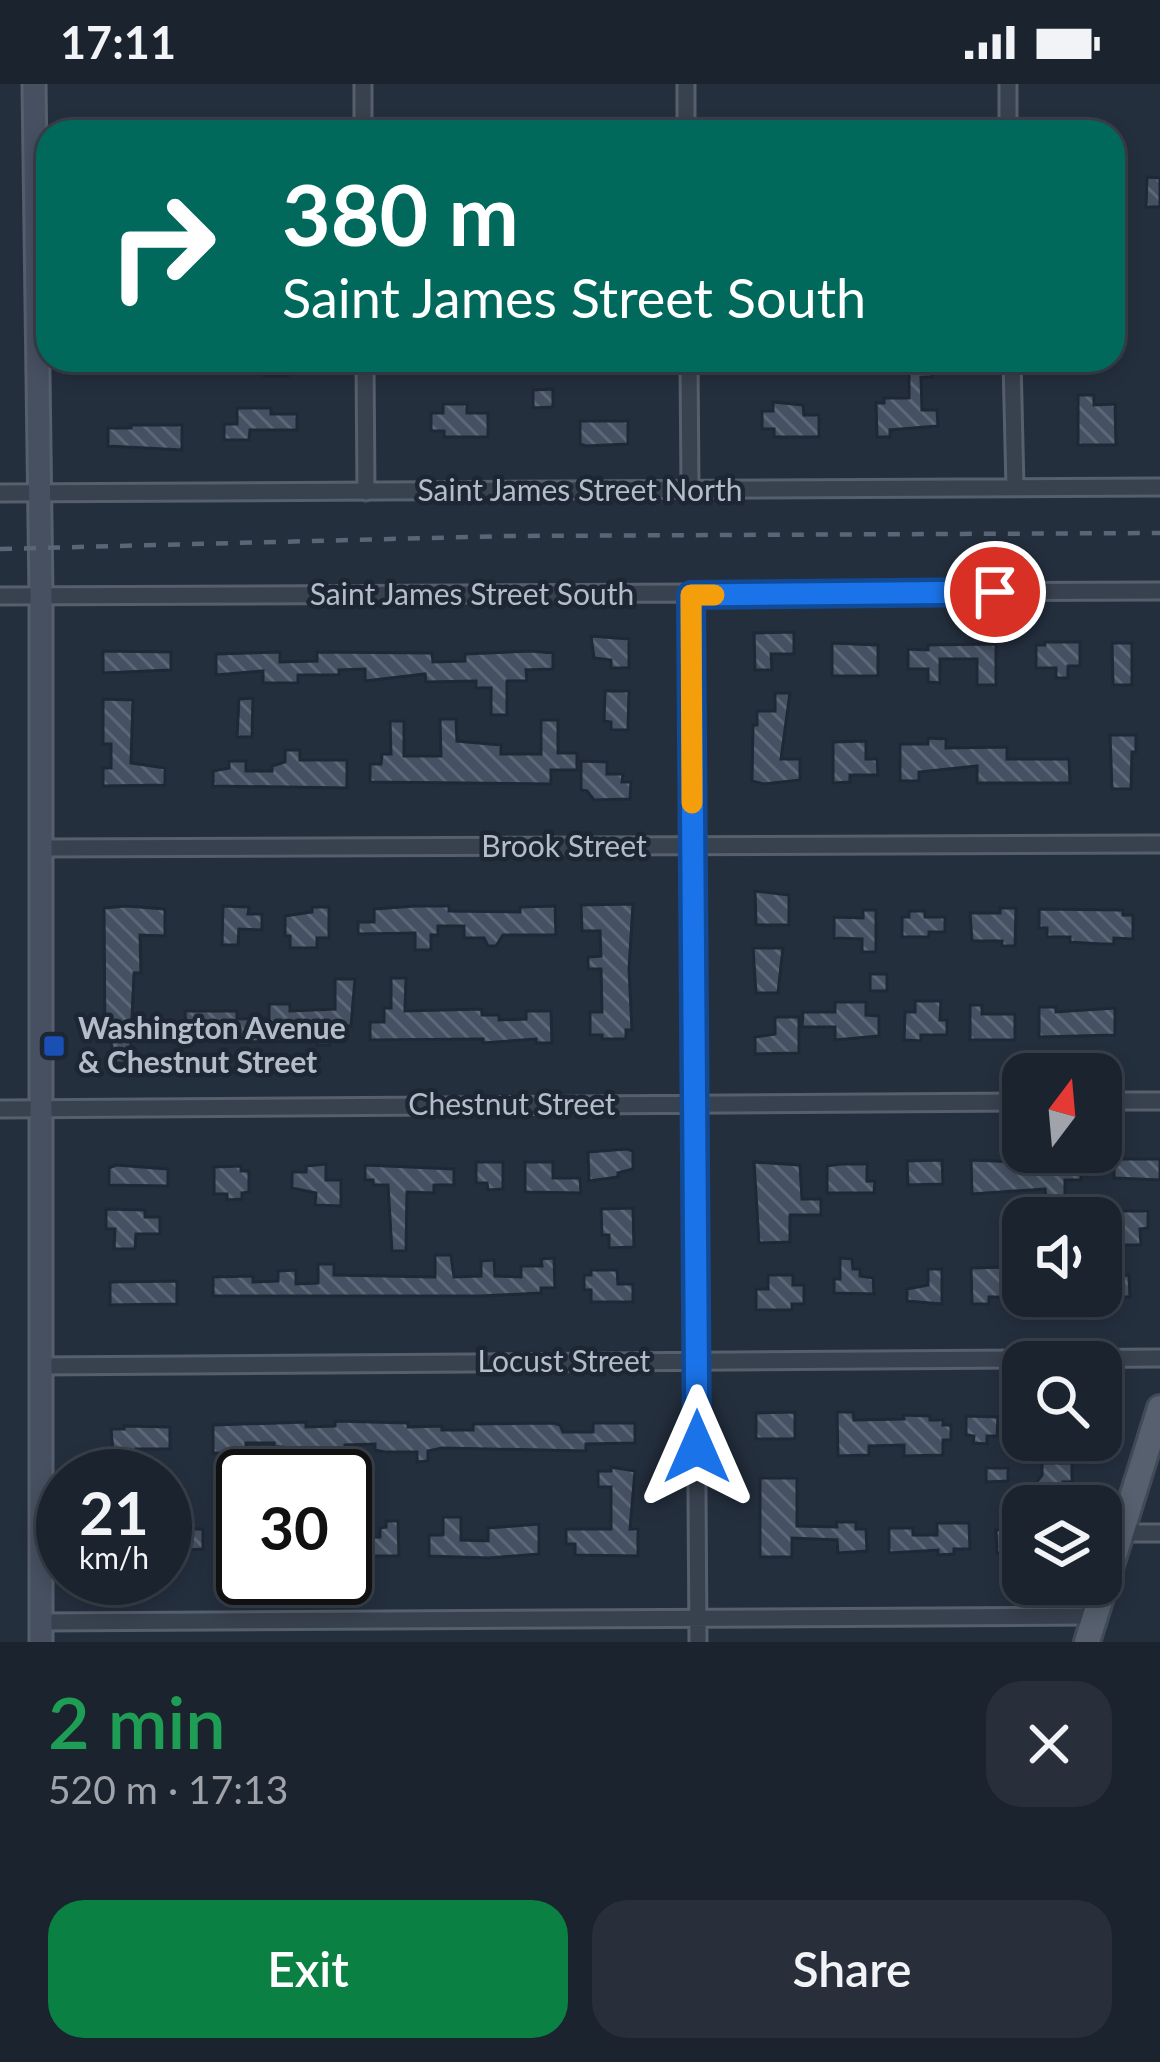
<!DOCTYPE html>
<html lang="en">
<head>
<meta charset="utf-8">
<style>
	:root { --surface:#1b232e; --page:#282f3a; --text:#f1f3f6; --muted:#a0a4aa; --line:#39404a; --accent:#0b8043 }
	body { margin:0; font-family:Lato,sans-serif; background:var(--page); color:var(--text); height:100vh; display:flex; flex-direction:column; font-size:45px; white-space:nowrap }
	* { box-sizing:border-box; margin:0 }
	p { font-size:39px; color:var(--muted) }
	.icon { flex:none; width:66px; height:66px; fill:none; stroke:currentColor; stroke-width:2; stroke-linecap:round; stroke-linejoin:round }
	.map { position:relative; height:1558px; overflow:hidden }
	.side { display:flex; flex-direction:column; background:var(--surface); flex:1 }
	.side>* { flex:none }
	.hud { position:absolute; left:36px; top:36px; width:1089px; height:252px; border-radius:36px; box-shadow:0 6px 18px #0003,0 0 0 3px var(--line); background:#00695c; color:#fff; overflow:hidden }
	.needle { width:78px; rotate:16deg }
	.fabs { position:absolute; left:1002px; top:969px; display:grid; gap:24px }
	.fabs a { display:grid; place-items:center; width:120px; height:120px; border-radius:24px; background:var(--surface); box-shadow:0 6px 18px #0003,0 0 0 3px var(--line); font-size:60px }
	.speed { position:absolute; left:36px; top:1365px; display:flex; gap:24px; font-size:60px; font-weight:700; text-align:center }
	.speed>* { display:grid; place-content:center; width:156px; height:156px; border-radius:50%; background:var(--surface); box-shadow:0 6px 18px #0003,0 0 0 3px var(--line); line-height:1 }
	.speed small { font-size:30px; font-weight:400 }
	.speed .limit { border:6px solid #111; border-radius:18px; background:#fff; color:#111 }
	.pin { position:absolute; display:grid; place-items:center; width:102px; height:102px; color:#fff; margin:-51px; border:6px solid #fff; border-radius:50%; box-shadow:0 3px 12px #0007 }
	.me { position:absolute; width:132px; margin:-66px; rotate:0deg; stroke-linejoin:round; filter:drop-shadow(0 0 9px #0008) }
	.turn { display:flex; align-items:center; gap:42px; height:252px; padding:0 48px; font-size:54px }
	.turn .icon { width:156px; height:156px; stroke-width:2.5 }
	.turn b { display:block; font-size:84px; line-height:102px }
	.round { display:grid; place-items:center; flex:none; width:126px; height:126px; border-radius:36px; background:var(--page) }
	.headline { display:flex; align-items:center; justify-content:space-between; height:204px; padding:0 48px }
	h1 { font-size:72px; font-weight:600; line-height:90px; color:#1e9e55 }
	.primary-button { display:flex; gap:24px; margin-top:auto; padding:24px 48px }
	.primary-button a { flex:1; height:138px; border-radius:36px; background:var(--accent); color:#fff; font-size:48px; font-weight:600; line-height:138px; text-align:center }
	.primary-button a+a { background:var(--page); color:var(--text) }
	.status { display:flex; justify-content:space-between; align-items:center; height:84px; padding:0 60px; background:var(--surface); direction:ltr }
	.status svg { height:33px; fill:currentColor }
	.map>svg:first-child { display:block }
	.building { fill:url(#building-back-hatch); stroke:#1f2835; stroke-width:3 }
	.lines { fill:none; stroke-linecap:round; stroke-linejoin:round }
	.street-casing { stroke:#565f6c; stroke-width:21 }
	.secondary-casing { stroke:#565f6c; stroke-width:27 }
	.primary-casing { stroke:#414a57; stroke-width:30 }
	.street { stroke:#38414e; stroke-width:15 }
	.secondary { stroke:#465061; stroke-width:21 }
	.primary { stroke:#56606e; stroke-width:24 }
	.rail { stroke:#5a6575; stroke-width:4.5; stroke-dasharray:12 12; stroke-linecap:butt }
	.route-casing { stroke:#114b97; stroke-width:30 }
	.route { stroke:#1a73e8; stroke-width:21 }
	.slow { stroke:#f59e0b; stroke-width:21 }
	.transit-dot { fill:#1a4fb4; stroke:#1d2633; stroke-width:4.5 }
	.labels { text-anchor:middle; stroke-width:9; stroke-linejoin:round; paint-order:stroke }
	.street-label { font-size:30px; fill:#b4bcc9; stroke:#1d2633 }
	.poi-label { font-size:30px; font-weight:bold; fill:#b4bcc9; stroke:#1d2633; text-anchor:start }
</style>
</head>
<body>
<div class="status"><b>17:11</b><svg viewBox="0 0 49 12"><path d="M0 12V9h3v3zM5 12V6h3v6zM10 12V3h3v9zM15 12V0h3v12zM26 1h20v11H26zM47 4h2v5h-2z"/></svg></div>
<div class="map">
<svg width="1160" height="1558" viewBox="0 0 1160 1558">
	<defs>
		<pattern id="building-back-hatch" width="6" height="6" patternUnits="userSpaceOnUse" patternTransform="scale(3)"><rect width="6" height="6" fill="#455162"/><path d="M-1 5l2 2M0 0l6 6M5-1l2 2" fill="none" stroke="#5d6877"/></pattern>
	</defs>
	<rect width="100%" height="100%" fill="#242f3e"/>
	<path class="building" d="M1147 93 1160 94V123H1146Z
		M107 276H140V288H107Z
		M264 276H288V292H264Z
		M570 276H625V287L570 288Z
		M909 276H932V293H921L922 326H937L938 342 890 346V353H877L876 319H884V314H909Z
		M553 305V323L533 324V306Z
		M1078 311H1094V321L1115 320 1116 361H1078Z
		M773 318 803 321 804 331H819V353H774V345H762V327H773Z
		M443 320H467V329H488V353H444V347H431V329H443Z
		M237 324H271V330H297V346H250L249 356H224V340H237Z
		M580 337H628V360L586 362 580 360Z
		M131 341H182V366L108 362V344H131Z
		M794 548V570H771L772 586H755L754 549Z
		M591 552 629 555V584H611V576L594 574Z
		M1045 558H1080V582H1068V594H1056V584H1036V561H1045Z
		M832 559 878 561V592H832Z
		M1112 559H1132V601H1113Z
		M996 560V601H977V575H940V599L928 598V585H908V565L928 566V561Z
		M103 567 171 568V586L103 589Z
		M531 567 553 569V585L526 586 527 597H507V631H491V604H476V597L426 598 425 590 365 597V585L339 586V591H298V599H263V587L216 591V570L280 568V578L317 577V568L432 569 433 578 465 577V570Z
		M605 607H629L628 646H611V638L604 637Z
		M775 609H790L781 675H800V696L764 700 752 697 753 641H757V627H775Z
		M253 614 252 653H237L239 615Z
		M103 615 133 616 131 679 165 684V701L103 702V684H111V660H103Z
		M440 635H456L457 657 501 661V670H541V636H558V669H577V686H551V700L370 698V680H381L382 670H391L390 637H404V672H441Z
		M1110 651H1136V668H1132L1131 705H1112Z
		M928 654 946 655V664L1007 663V675H1069L1070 699H977V682L919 688V697H900V660H928Z
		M866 657V675H877L878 691H850V698L833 699V658Z
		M285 666H300V676H347V704L213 702V687L229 684V677H246V687H272V682L285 678Z
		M581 677 607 678V690H623L622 698H631L630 715 594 716 587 707 581 706Z
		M755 807 789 811V841H756Z
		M633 820 629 885 632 946H626V955H602V951H590V928H602L601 885H588V873L601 872 600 847H582L581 821Z
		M126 822 165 825V852L140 851 141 889H134L130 979H114L111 958H105L104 824Z
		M223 822 249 823 248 830H262V846L239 845 238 861H222Z
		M415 822H449V827L520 828V823L555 822 556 851H503L496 862H488L484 854H464V842H438V851H431V866H415V849L358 850V838H374V825Z
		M312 823H329V854H317V864H290V852H285V832L312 828Z
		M1000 824H1016L1015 862H1002V857H972L970 829H1000Z
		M1039 825 1123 826V831H1133V855L1114 854V860H1101L1070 858V853H1047V844H1039Z
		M863 826H876V868H862V855L834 854V833L863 834Z
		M909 827H925V833H945V848H929V853H902V833H909Z
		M753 864H783L778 909H756Z
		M870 890H887V907H870Z
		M391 894H406L405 927 482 925V931H499V936L526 935V927H551L552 959H536V955L483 959V955L370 956V938H384V924H391Z
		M335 895H355L351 942H346L345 957 330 956V961H317V957L221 958V954H214L213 943 186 944 185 927H237V935L269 934V920H290V927L335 925Z
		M915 917H941L940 936H947V951H921V957L904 956 905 928H915Z
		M835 918H866V931L879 932V952L835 956V943H802L803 928H835Z
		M970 921H982V930H1015V956H970Z
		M1039 923H1056V928L1115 924V951L1039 953Z
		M775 933H799V969L755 970V953L775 950Z
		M627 1065 633 1067V1085L618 1089V1093L589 1097 588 1068Z
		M1114 1075H1160V1096L1114 1094Z
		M942 1076 943 1100 908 1101 907 1077Z
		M971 1076 1017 1078 1018 1082H1081V1096H1065V1113H1046L1045 1105 972 1110Z
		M476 1078H503V1105L488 1106 487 1099H476Z
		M525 1078H553V1094H580L581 1109 525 1108Z
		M754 1078 800 1081 802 1115H821V1131H790V1158L759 1159Z
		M326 1080V1096H341V1122L315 1121 316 1109 292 1104V1088H306V1082Z
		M840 1080H867V1097H875L874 1109H827V1082Z
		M116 1081 168 1085V1102L109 1101V1084Z
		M365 1081 454 1085V1101H434V1109L407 1108 406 1167H392L388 1101H373V1096H365Z
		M241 1082V1087H249V1108L242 1109V1115L227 1116V1110H214V1083Z
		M633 1124 634 1163 609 1164V1151H602L601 1125Z
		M106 1125 145 1126V1133H160V1150H136L135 1165H114L115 1145H106Z
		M1120 1127H1148V1144L1140 1145 1141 1161H1119L1118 1153 1111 1147 1120 1140Z
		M435 1171H451L454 1193 481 1192V1177L494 1176 495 1192 521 1193V1182H542L541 1175 554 1174 555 1204H541V1209L481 1212H213V1193L253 1192V1198L278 1197V1187L296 1186V1200L318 1199V1180H334V1191L435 1193Z
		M840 1174 852 1175 853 1185H860V1192L873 1194 874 1210 834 1209V1195H840Z
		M1009 1183V1188H1017V1213H989V1220H972L971 1184Z
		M928 1185H942V1220L907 1217V1205L928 1201Z
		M591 1186H617L618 1200H633V1218H591V1206H584V1191H591Z
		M768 1191H793V1201H804V1220H792V1226H756V1205H768Z
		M1129 1191 1130 1213H1114L1115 1221H1101V1192Z
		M177 1197V1220L110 1221V1198Z
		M1033 1212H1073L1072 1228 1033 1227Z
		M795 1328V1355H756V1329Z
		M837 1328H853L854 1336 904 1335 903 1331 930 1332V1336H943V1341H951V1356H943V1371L904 1372V1361L869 1362V1371L838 1372Z
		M966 1332 998 1333 997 1352H987V1360L973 1359 974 1352 966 1351Z
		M335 1337 408 1339V1343L442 1342V1346H473V1340L553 1339 560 1341 563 1348H593V1339H635V1359L586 1360V1367L442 1364 428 1367V1377L417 1378V1368H385L375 1366V1360L345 1361V1364L333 1365V1368L306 1369 301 1385H283V1363H274V1359H246V1369H213V1341L306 1338V1343L335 1342Z
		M124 1342 170 1343V1365H136L135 1392H115L111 1345H124Z
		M1042 1379H1072V1398H1063V1413H1042L1037 1398 1042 1391Z
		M611 1383 635 1387 630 1445H638V1472L575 1471V1460H566V1445H611V1403H598V1387H611Z
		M986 1384H1008V1397L986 1398Z
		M760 1394H797V1442L837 1443 836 1438H856V1445H866L867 1467 838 1469 837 1456 792 1454V1473H760Z
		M443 1433H461V1456L488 1457V1444L539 1440V1470L489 1474 429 1472V1451H443Z
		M386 1437H398L399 1472H370L369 1453H380V1444L386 1443Z
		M937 1439H969L970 1465H954V1470L938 1471V1466L889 1469V1444H913V1451H937Z
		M186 1445H203V1465L186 1466Z
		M1023 1445V1468L997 1469 996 1446Z"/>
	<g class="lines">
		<defs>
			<path id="street" d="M363 0V48
				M686 0V48
				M1008 0V48
				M365 276 366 408
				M689 276 690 406
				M1012 276 1015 404
				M0 409 1160 403
				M691 511 698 1558
				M0 512 1160 507
				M41 764 1160 760
				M1101 1017H1160
				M0 1025 1023 1018
				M40 1282 1160 1274
				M1122 1449H1160
				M41 1538 1096 1532"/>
			<path id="secondary" d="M34 0 41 511V1558"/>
			<path id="primary" d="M1087 1558 1160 1324"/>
		</defs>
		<use href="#street" class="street-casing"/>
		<use href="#secondary" class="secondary-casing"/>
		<use href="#primary" class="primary-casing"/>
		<use href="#street" class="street"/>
		<use href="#secondary" class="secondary"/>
		<use href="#primary" class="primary"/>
		<path class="rail" d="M0 465 508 452 1160 449"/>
	</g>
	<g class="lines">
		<defs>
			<path id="route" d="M697 1363 691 511 995 508"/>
		</defs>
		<use href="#route" class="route-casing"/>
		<use href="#route" class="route"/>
		<path class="slow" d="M692 719 691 511H714"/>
	</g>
	<rect class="transit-dot" x="42" y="950" width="24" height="24" rx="6"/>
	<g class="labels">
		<g class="street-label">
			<text x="580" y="417">Saint James Street North</text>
			<text x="472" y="521">Saint James Street South</text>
			<text x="564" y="773">Brook Street</text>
			<text x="512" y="1031">Chestnut Street</text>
			<text x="564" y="1288">Locust Street</text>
		</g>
		<g class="poi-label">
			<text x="78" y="955">Washington Avenue<tspan x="78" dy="34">&amp; Chestnut Street</tspan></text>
		</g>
	</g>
</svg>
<div class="fabs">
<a><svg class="needle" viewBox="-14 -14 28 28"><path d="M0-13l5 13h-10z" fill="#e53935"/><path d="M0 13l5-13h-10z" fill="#a0a4aa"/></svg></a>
<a><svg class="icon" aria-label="sound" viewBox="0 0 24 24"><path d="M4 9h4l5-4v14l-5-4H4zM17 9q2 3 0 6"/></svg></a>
<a><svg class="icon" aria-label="search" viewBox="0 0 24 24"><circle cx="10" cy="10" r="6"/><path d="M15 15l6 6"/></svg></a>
<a><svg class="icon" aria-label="layers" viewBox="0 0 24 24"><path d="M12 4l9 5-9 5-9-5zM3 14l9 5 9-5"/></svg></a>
</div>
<div class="speed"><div>21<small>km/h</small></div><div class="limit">30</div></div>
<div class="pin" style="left:995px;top:508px;background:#d93025"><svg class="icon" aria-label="arrive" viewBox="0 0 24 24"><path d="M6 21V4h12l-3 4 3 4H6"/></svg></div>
<svg class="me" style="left:697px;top:1363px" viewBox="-20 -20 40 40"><path d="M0-17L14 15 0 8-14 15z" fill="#1a73e8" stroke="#fff" stroke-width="4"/></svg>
<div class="hud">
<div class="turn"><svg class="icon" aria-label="right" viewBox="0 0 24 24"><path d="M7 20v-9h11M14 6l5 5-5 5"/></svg><div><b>380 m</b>Saint James Street South</div></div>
</div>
</div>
<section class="side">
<div class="headline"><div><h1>2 min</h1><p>520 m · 17:13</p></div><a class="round"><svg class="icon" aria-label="close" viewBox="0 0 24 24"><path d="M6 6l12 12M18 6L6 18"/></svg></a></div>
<div class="primary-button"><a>Exit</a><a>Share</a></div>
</section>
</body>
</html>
